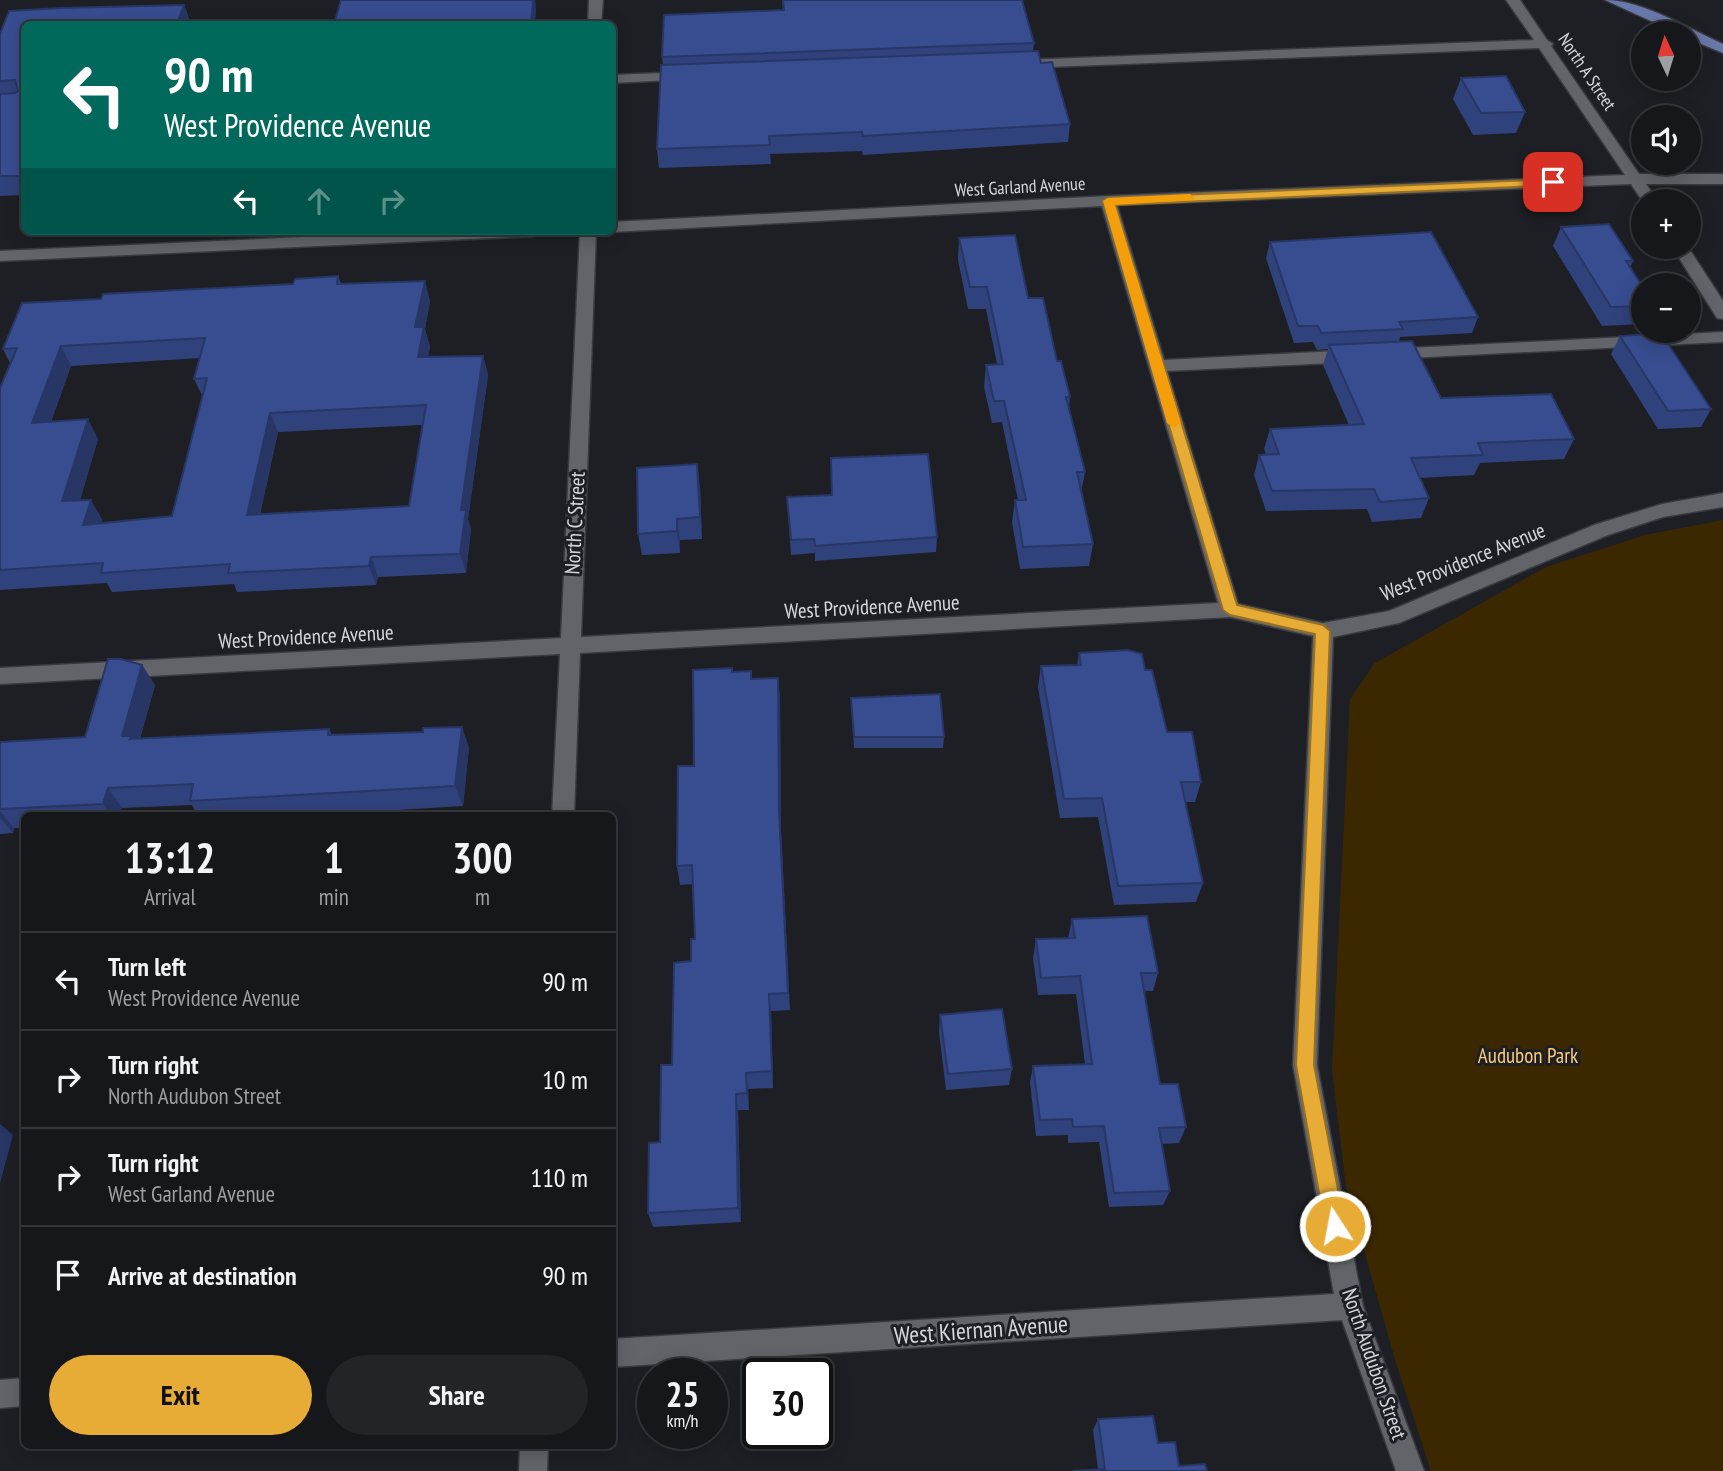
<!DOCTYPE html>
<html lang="en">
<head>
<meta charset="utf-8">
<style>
	:root { --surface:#16171b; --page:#232428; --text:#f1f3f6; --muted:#9e9fa3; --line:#35363a; --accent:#e7ac36 }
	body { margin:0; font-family:"PT Sans Narrow",sans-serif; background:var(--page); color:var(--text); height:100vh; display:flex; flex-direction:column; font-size:26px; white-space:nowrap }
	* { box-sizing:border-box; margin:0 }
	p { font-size:23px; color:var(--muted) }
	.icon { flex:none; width:38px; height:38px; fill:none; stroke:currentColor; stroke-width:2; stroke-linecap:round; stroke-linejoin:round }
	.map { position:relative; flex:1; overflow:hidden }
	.panel { position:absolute; left:21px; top:812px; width:595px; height:637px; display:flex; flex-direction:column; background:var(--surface); border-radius:10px; box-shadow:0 4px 18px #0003,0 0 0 2px var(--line) }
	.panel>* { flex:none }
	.banner { position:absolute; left:21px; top:21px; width:595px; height:214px; border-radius:10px; box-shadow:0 4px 18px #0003,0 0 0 2px var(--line); background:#00695c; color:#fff; overflow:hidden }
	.needle { width:46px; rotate:356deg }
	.fabs { position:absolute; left:1631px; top:21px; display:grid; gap:14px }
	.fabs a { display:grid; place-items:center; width:70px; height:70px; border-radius:50%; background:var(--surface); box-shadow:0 4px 18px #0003,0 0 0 2px var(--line); font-size:35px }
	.speed { position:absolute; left:637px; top:1358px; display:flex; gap:14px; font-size:35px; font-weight:700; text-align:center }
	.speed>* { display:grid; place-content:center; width:91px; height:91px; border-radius:50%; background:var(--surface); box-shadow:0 4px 18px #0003,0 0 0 2px var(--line); line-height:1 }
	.speed small { font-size:18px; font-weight:400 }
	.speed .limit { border:4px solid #111; border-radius:10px; background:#fff; color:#111 }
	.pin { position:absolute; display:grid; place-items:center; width:60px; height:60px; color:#fff; margin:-30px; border-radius:14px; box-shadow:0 4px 10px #0006 }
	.me { position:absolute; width:77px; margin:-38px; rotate:349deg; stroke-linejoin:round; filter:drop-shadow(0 0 5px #0008) }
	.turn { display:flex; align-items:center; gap:24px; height:147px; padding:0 28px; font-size:32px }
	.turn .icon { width:91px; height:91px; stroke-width:2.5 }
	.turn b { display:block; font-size:49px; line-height:60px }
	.lanes { display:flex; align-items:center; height:66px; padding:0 28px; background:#0003; justify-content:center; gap:35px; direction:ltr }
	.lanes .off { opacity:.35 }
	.eta { display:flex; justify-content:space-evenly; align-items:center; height:119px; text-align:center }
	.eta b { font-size:42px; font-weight:700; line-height:49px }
	.primary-button { display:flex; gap:14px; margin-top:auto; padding:14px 28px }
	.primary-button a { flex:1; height:80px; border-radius:42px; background:var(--accent); color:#111; font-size:28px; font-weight:700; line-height:80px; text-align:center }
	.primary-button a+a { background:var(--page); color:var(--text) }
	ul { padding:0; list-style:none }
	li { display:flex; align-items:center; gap:21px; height:98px; padding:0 28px; border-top:2px solid var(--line) }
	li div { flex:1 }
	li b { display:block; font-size:26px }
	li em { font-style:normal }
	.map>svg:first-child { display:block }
	.green { fill:#3c2800 }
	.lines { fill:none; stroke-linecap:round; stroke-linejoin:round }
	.minor-casing { stroke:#393a3e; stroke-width:3 }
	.major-casing { stroke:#393a3e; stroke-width:3 }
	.minor { fill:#62646a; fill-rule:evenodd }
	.major { fill:#6778aa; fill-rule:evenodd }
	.wall { fill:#30427c; fill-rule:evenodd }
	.shaded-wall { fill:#273665 }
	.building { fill:#384d90; stroke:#273665; stroke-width:2; fill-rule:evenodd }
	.route { fill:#e7ac36; stroke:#967023; stroke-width:2 }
	.slow { fill:#f59e0b }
	.labels { text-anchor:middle; stroke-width:6; stroke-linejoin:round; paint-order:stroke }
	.far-street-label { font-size:18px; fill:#d5d6da; stroke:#1d1f24 }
	.street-label { font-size:21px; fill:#d5d6da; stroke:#1d1f24 }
	.park-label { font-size:21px; fill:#fccc79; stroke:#1d1f24 }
	.near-street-label { font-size:24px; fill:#d5d6da; stroke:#1d1f24 }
</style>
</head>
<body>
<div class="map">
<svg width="1723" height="1471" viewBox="0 0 1723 1471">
	<rect width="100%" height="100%" fill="#1d1f24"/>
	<path class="green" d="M1723 520V1471H1431L1396 1363 1346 1187 1332 1070 1350 699 1375 663 1546 567 1645 535Z"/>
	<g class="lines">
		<defs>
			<path id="minor" d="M589 0H603L601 24H588Z
				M1506 0H1520L1547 40 1553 44 1551 46 1639 174H1723V184H1646L1658 201 1643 202 1631 184 1117 205 1164 360 1354 350 1363 356 1354 362 1167 371 1238 604 1323 623 1389 611 1594 525 1662 504 1723 493V507L1663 517 1608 535 1399 623 1333 637 1317 1065 1363 1306 1424 1471H1396L1342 1320 612 1367V1339L1334 1294 1293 1065 1313 636 1230 617 580 653 574 816H552L560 654 0 684V668L561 638 580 231H596L581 637 1218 603 1102 206 612 232 609 231H612V222L1108 196 1625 175 1539 48 1023 68 1016 64 1023 60 1534 40Z
				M687 72 692 73V79L612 83V75Z
				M433 231H542L534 236 0 261V251Z
				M1672 247H1688L1723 301V319L1717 318Z
				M1723 332V342L1389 359 1381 354 1389 349Z
				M24 1378V1406L0 1408V1380Z
				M520 1446H548L547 1471H519Z"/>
			<path id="major" d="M1605 0C1643 0 1689 29 1723 44V53L1689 39V33H1677Z"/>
		</defs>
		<use href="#minor" class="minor-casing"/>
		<use href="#major" class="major-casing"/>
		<use href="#minor" class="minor"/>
		<use href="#major" class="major"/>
	</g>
	<path class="wall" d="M782 0H1022L1034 43 1033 52 1041 63 1070 124 1068 142 863 155 862 151 770 154 771 164 659 168 657 149 663 65 662 57 783 10Z
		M184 5 191 24H24V195L0 196V34L9 11 60 8Z
		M1461 78 1525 112 1516 133 1473 135 1453 99Z
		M1561 227 1633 261 1630 267 1643 287V324L1602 326 1553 246Z
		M959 238 1028 298 1057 361 1070 397 1069 407 1085 472 1081 493 1093 544 1089 566 1020 569 1012 522 1015 500H1018L1002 422 992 423 984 387 986 365 997 364 986 309H968L958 260Z
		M1270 242 1478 317 1472 333 1400 337 1399 342 1441 398 1574 439 1564 459 1480 463 1474 475 1420 478 1429 498 1421 518 1372 522 1367 509 1266 511 1254 475 1259 455 1266 454 1264 449 1270 429 1349 425 1323 365 1328 349 1317 350 1313 342 1294 343 1266 258Z
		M338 276 341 284 430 301 425 329 430 347 428 357 483 356 488 375 468 519 471 529 466 573 378 577 376 585 237 592 234 584 112 592 107 583 0 590V388L10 363 3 349 101 299 293 284ZM200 358 194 379 203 397 172 516 101 523 102 519 80 500 98 439 51 422 71 366ZM422 425 409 506 260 514 278 432Z
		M1620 336 1711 409 1701 427 1658 429 1611 354Z
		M700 486 702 539 680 540V553L642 555 638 534Z
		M787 497 937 537 936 552 815 561V553L791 555Z
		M1079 653 1145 670 1167 732 1201 782 1195 802H1185L1203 883 1196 902 1114 905 1098 817 1060 818 1038 687 1041 666 1077 665Z
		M142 665 155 685 140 739 329 729 332 735 469 747 463 806 300 816H198L192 805 122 808 119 816H24V828H14L13 833 0 834V742L85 737Z
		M732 672 752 679 778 678 780 698 781 831 790 1010 771 1011 773 1088 748 1089 749 1110H738L741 1222 653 1227 648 1213 672 1065 695 939 693 884 680 885 677 866 694 766Z
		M851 698 944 737 943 748H854Z
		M1072 919 1158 973 1153 991H1144L1160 1084 1186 1127 1179 1143 1162 1144 1170 1191 1163 1205 1109 1207 1099 1142 1068 1143V1135L1036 1136 1030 1082 1033 1066 1085 1064 1076 994 1038 995 1033 958 1036 939 1068 938Z
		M940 1015 1012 1069 1009 1085 946 1090 939 1032Z
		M1098 1419 1158 1443 1179 1466 1207 1471H1073L1098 1469 1093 1430Z"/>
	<path class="shaded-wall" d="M533 0H535L536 10 535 24H531Z
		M184 5 191 24H177Z
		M425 281 430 301 425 329 430 347 424 377 418 357 415 327Z
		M61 346 71 366 43 443 32 423Z
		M483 356 488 375 468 519 471 529 466 573 460 554 461 510Z
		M270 413 278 432 256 534 247 515Z
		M88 419 98 439 74 521 62 501Z
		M697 464 700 486 702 539 700 517Z
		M91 500 102 519 95 544 83 525Z
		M677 519 680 540V553L677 531Z
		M371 557 378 577 376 585 369 566Z
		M142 665 155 685 138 746 122 736Z
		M778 678 780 698 781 831 790 1010 779 811Z
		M462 727 469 747 463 806 455 786Z
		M108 788 122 808 119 816H111L103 804Z
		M0 811 14 828 13 833 0 818Z
		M769 994 771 1011 773 1088 772 1071Z
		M746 1073 748 1089 749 1110 747 1093Z
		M736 1094 738 1110 741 1222 738 1208Z
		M0 1124 13 1135 0 1183Z"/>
	<path class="building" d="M341 0H533L531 24H334Z
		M783 0H1022L1034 43 662 57 664 15 784 10Z
		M184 5 177 24H24V176H0V94L15 93 18 91 15 80 0 81V34L9 11 60 8Z
		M1038 51 1041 63 1052 62 1070 124 863 136 862 132 769 136 770 145 657 149 661 65Z
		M1506 76 1525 112 1481 113 1461 78Z
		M1609 224 1633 261H1626L1643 287V306L1611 307 1561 227Z
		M1431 232 1478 317 1399 322 1403 329 1321 333 1318 326H1298L1270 242Z
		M1015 235 1028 298H1043L1057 361H1061L1070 397H1066L1085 472H1077L1093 544 1023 547 1015 500H1026L1004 401H994L986 365 1003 364 987 287H970L959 238Z
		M338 276 337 284 425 281 415 327H424L418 357 483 356 461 510H466L460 554 371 557 369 566 228 573 230 564 101 573 103 563 0 570V388L17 348 3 349 22 303 101 299 103 294 293 284 295 279ZM205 338 194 379 207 378 172 516 83 525 91 500 62 501 88 419 32 423 61 346ZM426 405 409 506 247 515 270 413Z
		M1661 333 1711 409 1668 411 1620 336Z
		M1412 341 1441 398 1551 394 1574 439 1478 443 1483 455 1411 458 1429 498 1380 502 1374 489 1272 491 1259 455 1279 454 1270 429 1364 424 1329 345Z
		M928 454 937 537 815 546 814 539 791 540 787 497 832 495 831 458Z
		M697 464 700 517 677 519V531L638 534 637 468Z
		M1128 650 1142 654 1145 670H1152L1167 732H1192L1201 782H1181L1203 883 1118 886 1102 798 1064 799 1041 666 1081 665 1079 653Z
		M108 659H121L142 665 122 736H132L130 739 329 729 328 735 423 732V728L462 727 455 786 190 801 193 784 108 788 103 804 0 809V742L85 737Z
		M732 668V672L751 671V679L778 678 779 811 788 993 769 994 772 1071 746 1073 747 1093 736 1094 738 1208 648 1213 649 1143 660 1142 661 1065H672L674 963 691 961V939H695L692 865 677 866 678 766H694L693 670Z
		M940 694 944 737H854L851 698Z
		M1147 916 1158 973H1141L1160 1084H1178L1186 1127 1159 1128 1170 1191 1114 1193 1104 1126 1073 1127 1072 1119 1040 1120 1033 1066 1092 1064 1080 976 1041 978 1036 939 1075 938 1072 919Z
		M1002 1009 1012 1069 948 1074 940 1015Z
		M1153 1416 1158 1443 1175 1442 1179 1466 1205 1464 1207 1471H1073L1105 1469 1098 1419Z"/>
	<path class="route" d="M1553 179 1557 180V185L1115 205 1237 605 1323 625 1330 631 1314 1065 1345 1226 1342 1233 1335 1236 1328 1233 1325 1226 1296 1065 1315 634 1230 615 1223 610 1103 201 1108 198Z"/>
	<path class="slow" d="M1190 194 1195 198 1194 200 1115 205 1181 423 1174 428 1167 423 1103 201 1108 198Z"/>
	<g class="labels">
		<g class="far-street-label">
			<text transform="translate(1587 72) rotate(56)" y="6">North A Street</text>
			<text transform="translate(1020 187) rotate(-3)" y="6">West Garland Avenue</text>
		</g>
		<g class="street-label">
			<text transform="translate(575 523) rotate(-87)" y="7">North C Street</text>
			<text transform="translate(1463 562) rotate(-22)" y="7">West Providence Avenue</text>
			<text transform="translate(872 607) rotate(-3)" y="7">West Providence Avenue</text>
			<text transform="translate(306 637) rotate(-3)" y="7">West Providence Avenue</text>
			<text transform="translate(1374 1364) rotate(71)" y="7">North Audubon Street</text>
		</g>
		<g class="park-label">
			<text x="1528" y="1063">Audubon Park</text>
		</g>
		<g class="near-street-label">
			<text transform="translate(981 1330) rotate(-4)" y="8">West Kiernan Avenue</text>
		</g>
	</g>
</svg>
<div class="fabs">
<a><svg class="needle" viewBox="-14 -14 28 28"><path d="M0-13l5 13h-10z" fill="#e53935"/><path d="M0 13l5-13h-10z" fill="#9e9fa3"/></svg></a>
<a><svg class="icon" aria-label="sound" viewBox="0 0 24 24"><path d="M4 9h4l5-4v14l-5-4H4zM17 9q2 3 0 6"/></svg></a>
<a>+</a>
<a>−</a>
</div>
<div class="speed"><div>25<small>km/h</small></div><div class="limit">30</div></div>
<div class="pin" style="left:1553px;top:182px;background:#d93025"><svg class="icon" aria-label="arrive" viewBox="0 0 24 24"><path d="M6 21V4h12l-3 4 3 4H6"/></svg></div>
<svg class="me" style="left:1335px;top:1226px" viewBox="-20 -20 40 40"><circle r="17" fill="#e7ac36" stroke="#fff" stroke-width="3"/><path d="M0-11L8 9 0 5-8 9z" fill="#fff"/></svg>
<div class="banner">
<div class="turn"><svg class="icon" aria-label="left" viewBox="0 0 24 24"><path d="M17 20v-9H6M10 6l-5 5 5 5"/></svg><div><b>90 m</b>West Providence Avenue</div></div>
<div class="lanes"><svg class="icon" aria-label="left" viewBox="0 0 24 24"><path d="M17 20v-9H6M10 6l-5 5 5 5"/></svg><svg class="icon off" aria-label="ahead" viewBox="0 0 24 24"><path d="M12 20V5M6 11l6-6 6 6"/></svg><svg class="icon off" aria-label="right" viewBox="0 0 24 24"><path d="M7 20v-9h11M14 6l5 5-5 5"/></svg></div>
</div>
<section class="panel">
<div class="eta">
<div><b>13:12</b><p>Arrival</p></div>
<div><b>1</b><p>min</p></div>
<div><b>300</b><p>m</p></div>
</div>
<ul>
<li><svg class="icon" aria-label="left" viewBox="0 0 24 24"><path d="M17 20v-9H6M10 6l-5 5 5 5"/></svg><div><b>Turn left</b><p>West Providence Avenue</p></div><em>90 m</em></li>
<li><svg class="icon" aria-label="right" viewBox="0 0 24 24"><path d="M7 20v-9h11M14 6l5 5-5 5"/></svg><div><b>Turn right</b><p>North Audubon Street</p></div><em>10 m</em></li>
<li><svg class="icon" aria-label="right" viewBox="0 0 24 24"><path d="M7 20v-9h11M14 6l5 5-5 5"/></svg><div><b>Turn right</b><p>West Garland Avenue</p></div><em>110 m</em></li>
<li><svg class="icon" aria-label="arrive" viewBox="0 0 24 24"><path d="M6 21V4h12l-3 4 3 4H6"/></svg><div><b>Arrive at destination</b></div><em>90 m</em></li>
</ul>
<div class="primary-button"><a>Exit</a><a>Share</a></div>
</section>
</div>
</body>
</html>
